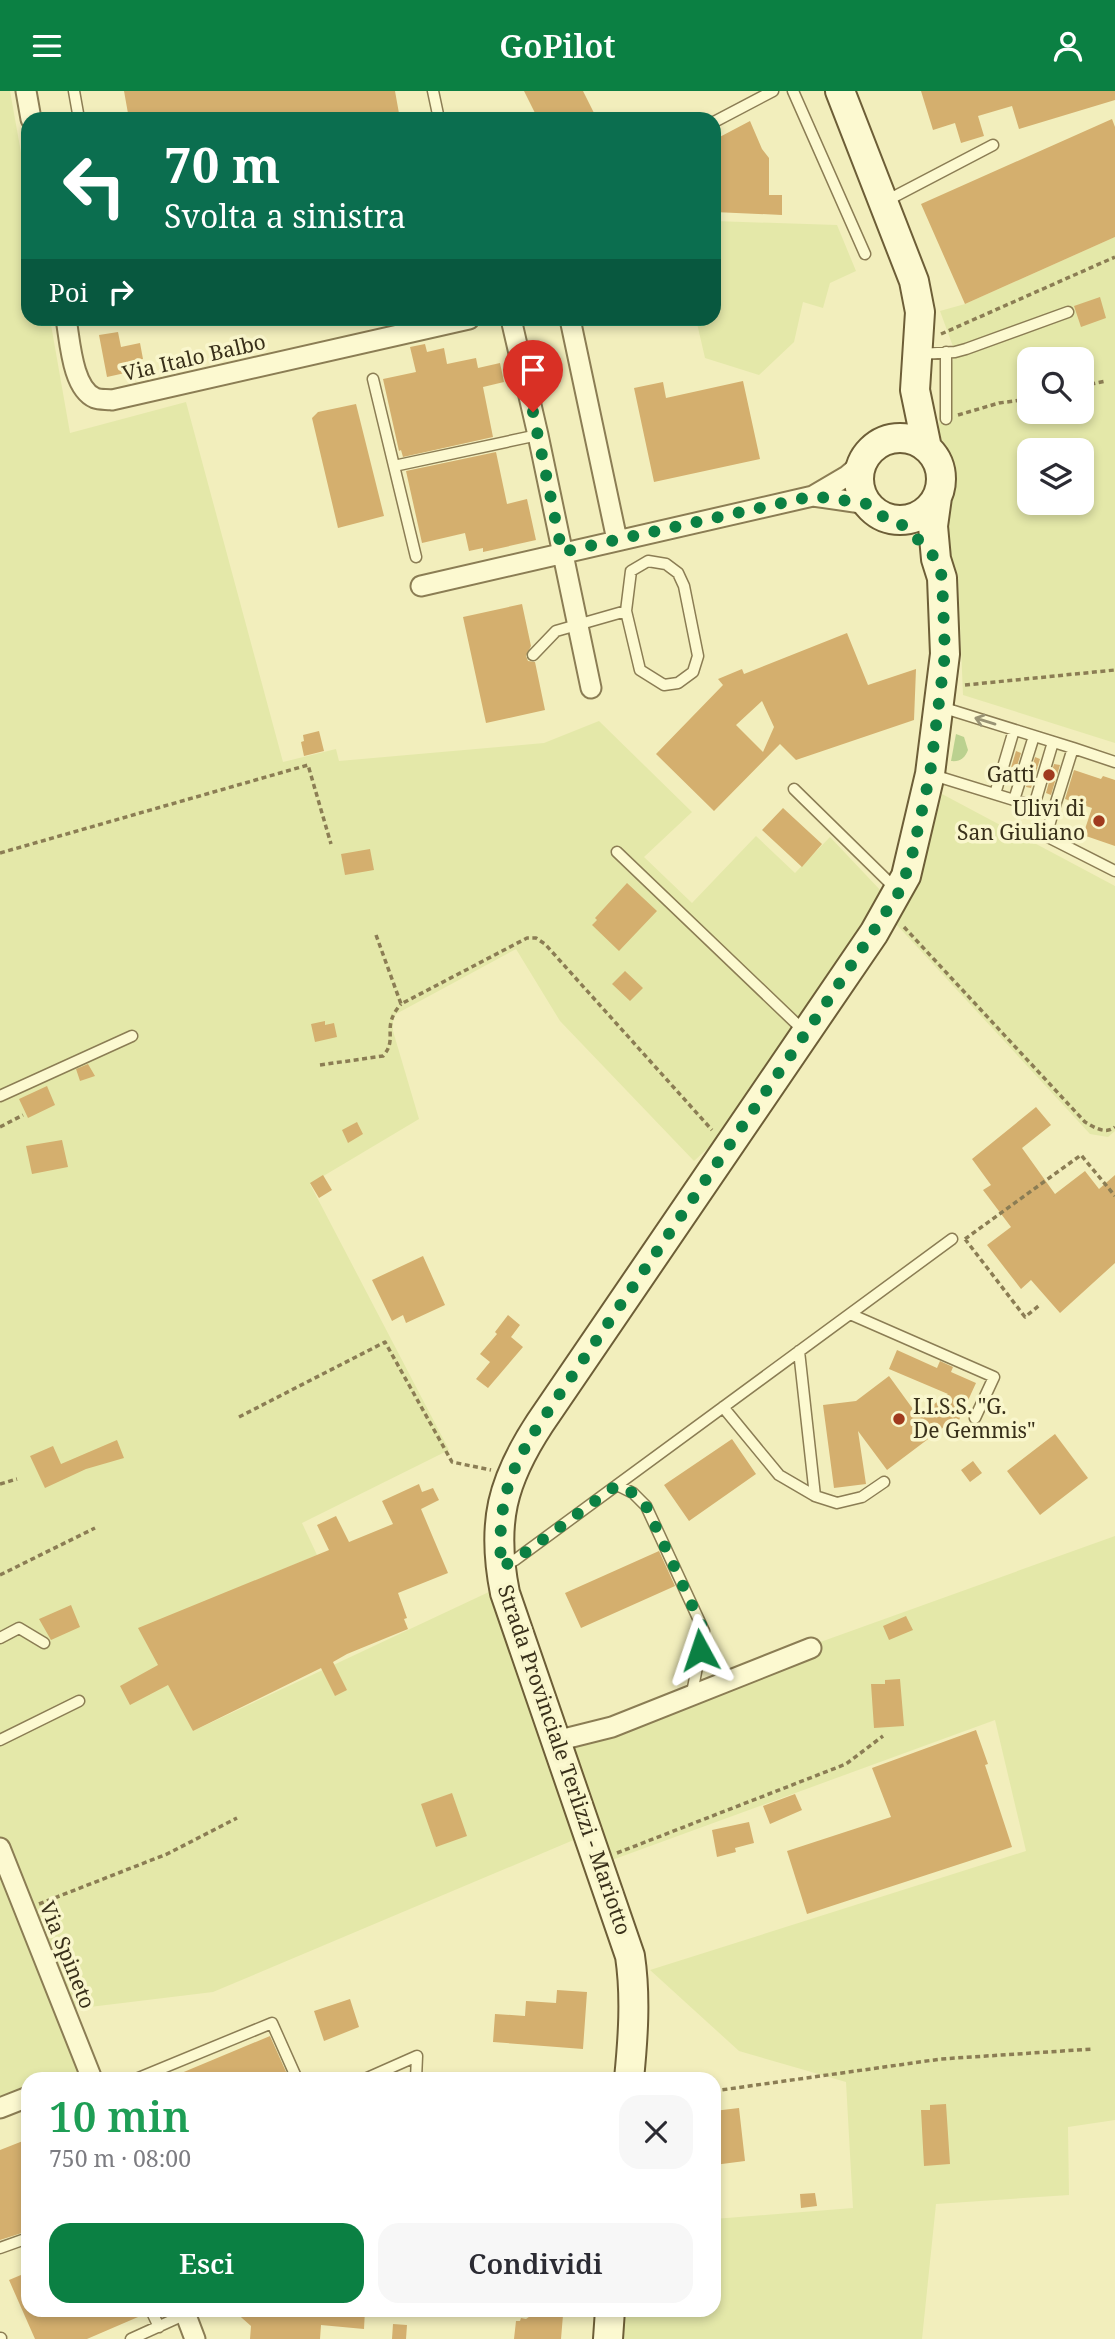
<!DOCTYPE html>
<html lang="it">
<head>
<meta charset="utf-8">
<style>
	:root { --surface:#fff; --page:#f7f7f7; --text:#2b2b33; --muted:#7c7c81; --accent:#0b8043 }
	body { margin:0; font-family:"Noto Serif",serif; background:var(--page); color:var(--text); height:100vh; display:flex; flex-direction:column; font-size:26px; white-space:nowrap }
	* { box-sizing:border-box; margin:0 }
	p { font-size:23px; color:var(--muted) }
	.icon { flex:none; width:38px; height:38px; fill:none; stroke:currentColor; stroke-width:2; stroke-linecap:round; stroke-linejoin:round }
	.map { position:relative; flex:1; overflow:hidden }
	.details { position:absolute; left:21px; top:1981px; width:700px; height:245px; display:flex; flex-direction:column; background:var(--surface); border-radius:21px; box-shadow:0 4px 10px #0003 }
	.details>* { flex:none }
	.hud { position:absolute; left:21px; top:21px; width:700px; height:214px; border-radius:21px; box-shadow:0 4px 10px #0003; background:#0b6e4f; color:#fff; overflow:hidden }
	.fabs { position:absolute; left:1017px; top:256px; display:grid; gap:14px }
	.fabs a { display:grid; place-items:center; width:77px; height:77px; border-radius:14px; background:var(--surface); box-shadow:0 4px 10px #0003; font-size:35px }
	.pin { position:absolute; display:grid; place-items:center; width:60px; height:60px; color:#fff; margin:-72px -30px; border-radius:50% 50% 50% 0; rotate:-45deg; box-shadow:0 0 7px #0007 }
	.pin .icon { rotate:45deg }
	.me { position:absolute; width:77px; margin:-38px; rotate:355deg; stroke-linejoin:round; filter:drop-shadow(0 0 5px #0008) }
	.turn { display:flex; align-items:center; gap:24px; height:147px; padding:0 28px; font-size:32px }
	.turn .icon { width:91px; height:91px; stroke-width:2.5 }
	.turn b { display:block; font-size:49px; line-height:60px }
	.then { display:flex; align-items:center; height:66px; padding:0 28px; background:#0003; gap:14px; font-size:26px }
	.round { display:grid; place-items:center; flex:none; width:74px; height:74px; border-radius:21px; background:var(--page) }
	.summary { display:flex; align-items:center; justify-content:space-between; height:119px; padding:0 28px }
	h1 { font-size:42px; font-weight:600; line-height:52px; color:#1e9e55 }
	.primary-button { display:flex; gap:14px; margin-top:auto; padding:14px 28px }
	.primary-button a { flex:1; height:80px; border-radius:21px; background:var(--accent); color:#fff; font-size:28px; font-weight:600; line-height:80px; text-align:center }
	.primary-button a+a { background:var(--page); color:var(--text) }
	header { display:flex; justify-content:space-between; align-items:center; height:91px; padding:0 28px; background:var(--accent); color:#fff; font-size:32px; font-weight:600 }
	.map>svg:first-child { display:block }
	.farmland { fill:#e4e8a9; fill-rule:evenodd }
	.green { fill:#bbd18f }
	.building { fill:#d4af6e; fill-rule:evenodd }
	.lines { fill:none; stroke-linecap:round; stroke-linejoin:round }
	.lane-casing { stroke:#8b7d54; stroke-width:13 }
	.street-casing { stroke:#8b7d54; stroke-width:23 }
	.secondary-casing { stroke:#6d5e37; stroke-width:32 }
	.path { stroke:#8b7d54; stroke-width:3.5; stroke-dasharray:5 3.5; stroke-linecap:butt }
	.lane { stroke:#fcf9d0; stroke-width:10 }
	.street { stroke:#fcf9d0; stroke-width:19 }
	.secondary { stroke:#fcf9d0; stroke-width:28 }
	.oneway { stroke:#9a9475 }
	.route { stroke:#0b8043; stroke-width:12; stroke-dasharray:0 21.6 }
	.poi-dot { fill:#a03a1e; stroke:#f9f6cc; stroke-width:2.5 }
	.labels { text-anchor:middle; stroke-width:7; stroke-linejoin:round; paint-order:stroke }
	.street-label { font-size:21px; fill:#39301a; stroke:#f9f6cc }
	.poi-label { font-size:21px; fill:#39301a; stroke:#f9f6cc; text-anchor:end }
</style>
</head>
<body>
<header><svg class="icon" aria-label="menu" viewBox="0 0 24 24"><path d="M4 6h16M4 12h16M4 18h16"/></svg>GoPilot<svg class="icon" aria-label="person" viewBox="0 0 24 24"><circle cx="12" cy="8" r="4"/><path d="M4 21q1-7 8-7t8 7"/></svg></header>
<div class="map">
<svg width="1115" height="2248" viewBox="0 0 1115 2248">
	<rect width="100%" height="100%" fill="#f2eebc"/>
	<path class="farmland" d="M0 0H10L28 101V228H50L70 342 186 311 283 671 336 658 339 670 544 652 599 630 692 721 644 766 692 812 756 745 795 782 830 746 883 802 719 1047 694 1070 560 930 516 858 396 923 393 929V940L419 1028 310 1093 449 1359 302 1432 317 1464 139 1538 193 1640 491 1500 576 1748 213 1901 65 1919 90 1981 73 1988H28V2006L0 2017Z
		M714 130 837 134 856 180 830 192 823 217 803 211 794 251 759 284 705 267 696 228H714Z
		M1115 146V652L963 604 958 484 945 457 941 427 951 404 954 391 952 377 939 341V322L955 261 940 220 965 213ZM1029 268H1082V320H1029ZM1029 359H1082V411H1029Z
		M942 703 1115 795V1040L1108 1046 1090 1043 895 832 911 808 921 785Z
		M1115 1445V2029L1068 2036 1069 2104 936 2113 922 2248H622L624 2219H714V2128L853 2117 846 1991 739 1960 650 1879 1026 1760 995 1629 612 1769 566 1637 584 1636Z"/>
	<path class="green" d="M956 643 964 646 968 659C965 667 960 671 951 670Z"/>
	<path class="building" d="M124 0H395L400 28H129Z
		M524 0H583L597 28H538Z
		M921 0H1115V9L1019 38 1012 15 978 25 984 45 961 52 955 32 933 39Z
		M1112 28 1115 36V146L965 213 921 113Z
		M750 30 762 58 769 67V104H782V124L714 121V49Z
		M1100 206 1106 227 1081 236 1074 215Z
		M118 241 121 256 140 252 143 268 132 270 134 280 107 286 99 244Z
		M425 253 427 261 444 257 447 273 476 267 478 277 500 272 504 291 483 296 493 346 403 366 401 359 399 360 383 288 416 281 410 256Z
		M743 290 760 368 654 391 634 297 663 291 666 307Z
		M356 313 384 425 338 437 312 327 318 321Z
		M496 361 507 413 527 408 536 449 483 461V457L469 460 465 442 422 452 406 380Z
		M522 513 531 555 526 565 528 570 535 571 545 619 486 632 463 526Z
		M847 542 868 594 916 578 914 629 796 669 780 653 714 720 656 663 723 594 718 588 742 578 744 583ZM762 610 774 636 763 661 736 634Z
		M319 640 324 660 304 665 301 651 304 650 303 644Z
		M1016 660 1021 662 1012 691 1007 690Z
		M1035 666 1040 668 1031 697 1026 696Z
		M1054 673 1060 674 1051 704 1046 702Z
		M1074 679 1101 688 1103 685 1115 689V755L1083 744 1092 717 1065 708Z
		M783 717 822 753 802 776 762 739Z
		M370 758 374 779 345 784 341 763Z
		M627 792 657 820 619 860 592 834 597 829 595 827Z
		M625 880 643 897 630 910 612 893Z
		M325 930V934L334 932 337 946 315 951 311 933Z
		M88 973 95 985 80 990 76 978Z
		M47 995 55 1014 28 1027 19 1008Z
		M1036 1016 1051 1034 1022 1057 1055 1103 1085 1080 1099 1098 1115 1084V1172L1060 1222 1031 1189 1021 1198 987 1154 1011 1136 983 1099 991 1094 972 1068Z
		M357 1031 363 1043 348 1052 342 1039Z
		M62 1049 68 1076 32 1083 26 1055Z
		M323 1084 332 1099 319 1107 310 1092Z
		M423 1165 445 1214 406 1232 403 1224 392 1230 372 1189Z
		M508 1224 520 1234 511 1246 523 1256 488 1297 476 1288 490 1271 480 1263 497 1243 495 1241Z
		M897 1259 937 1277 940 1270 953 1276 951 1281 976 1292 959 1329 956 1327 887 1379 858 1340 866 1393 834 1397 823 1314 856 1310 889 1285 918 1325 948 1303 889 1278Z
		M1055 1343 1088 1387 1040 1424 1007 1380Z
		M732 1348 756 1383 689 1430 664 1394Z
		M117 1349 124 1367 86 1378 45 1397 30 1365 53 1355 61 1373Z
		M973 1370 982 1382 970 1391 961 1379Z
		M419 1393 422 1401 433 1397 439 1409 421 1418 448 1482 398 1502 407 1527 404 1528 408 1538 347 1563 333 1571 347 1599 335 1605 321 1577 193 1640 168 1594 130 1614 120 1595 158 1574 138 1537 329 1459 317 1434 336 1425 349 1451 393 1433 382 1410Z
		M659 1460 675 1495 581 1537 565 1502Z
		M71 1514 80 1536 51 1549 39 1528Z
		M906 1525 913 1539 889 1549 883 1535Z
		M900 1588 904 1635 874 1637 871 1593H885V1589Z
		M976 1639 988 1673 985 1674 1012 1756 807 1823 787 1760 891 1726 872 1677Z
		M452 1702 467 1745 436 1756 421 1713Z
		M795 1703 802 1719 770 1733 763 1715Z
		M749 1731 754 1752 735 1757 736 1761 717 1766 712 1739Z
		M557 1899 587 1901 583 1958 493 1951 495 1923 525 1925 526 1910 556 1912Z
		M350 1908 359 1936 324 1950 314 1920Z
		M270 1945 287 1983 276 1988H167Z
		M946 2013 950 2073 924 2075 921 2019H930V2014Z
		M739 2017 745 2070 714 2074V2020Z
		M28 2048V2140L0 2149V2059Z
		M815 2102 817 2115 801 2117 800 2103Z
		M28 2181V2219H144L145 2223 87 2248H35L9 2189Z
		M233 2219H365L364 2238 321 2234 320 2248H250L251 2235Z
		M536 2221 563 2224 561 2248H514L516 2230H520L521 2227 526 2228Z
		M393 2233 407 2234 406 2248H392Z"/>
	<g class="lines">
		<defs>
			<path id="lane" d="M74 0 79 28
				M433 0 439 28
				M793 0 865 163
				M714 31 773 0
				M884 111 993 54
				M920 263 955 261 966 258 1068 221
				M373 288 416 466
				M946 328V261
				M394 375 538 344
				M533 564 556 540 626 520 631 480 648 470 666 473 678 482 684 495 698 565 693 581 678 592 664 594 640 579 626 520
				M1073 657 1115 671
				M933 684 1053 721 1073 657 941 616
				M794 698 896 798
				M995 703 1014 639
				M1014 709 1034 645
				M1034 715 1053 651
				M1053 721 1046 745 1115 780
				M617 761 803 939
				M0 1005 132 945
				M850 1223 994 1286 975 1327
				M799 1260 815 1405 837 1412 862 1406 884 1391
				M723 1316 779 1384 815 1405
				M617 1394 633 1402 646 1415 704 1540 692 1602
				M505 1474 515 1469 952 1148
				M0 1547 19 1537 44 1552
				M0 1649 79 1610
				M136 1988 272 1932 297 1988
				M365 1988 417 1965 416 1988
				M0 2157 28 2147
				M151 2219 159 2236
				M0 2247H1
				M131 2248 186 2223"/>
			<path id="street" d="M26 0 31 28
				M66 228C70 249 72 297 95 307 100 309 107 308 112 309L469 228
				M511 228 538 344 591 597
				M570 228 617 449
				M813 405 868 413
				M421 495 813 405 847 385 861 373
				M556 1650 612 1636 811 1557
				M0 1757 92 1988
				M0 2017 28 2006
				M184 2219 195 2248"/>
			<path id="secondary" d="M840 0 914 190 920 221 915 299 927 357
				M859 388a41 41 0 1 1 82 0a41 41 0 1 1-82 0Z
				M629 1988C633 1948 636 1905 630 1865L505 1502C491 1432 502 1390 540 1332L874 842 906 785 930 683 945 563 942 487 936 468 933 435 937 406
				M608 2248 610 2219"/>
		</defs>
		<use href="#lane" class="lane-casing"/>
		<use href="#street" class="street-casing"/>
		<use href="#secondary" class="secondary-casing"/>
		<path class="path" d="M941 243 1115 166
			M1082 295 1106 290
			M958 324 999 312 1029 308
			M965 594 1115 579
			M0 762 308 674 331 753
			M904 836 1085 1031C1094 1036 1105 1044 1115 1036
			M376 844 401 913 527 847H536L545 853 712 1039
			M320 974 383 965C399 947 380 937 401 913
			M0 1036 23 1024
			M965 1148 1081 1064 1115 1105
			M965 1148 1025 1226 1041 1213
			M239 1326 385 1251 452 1371 491 1379
			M0 1393 17 1388
			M0 1484 95 1437
			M617 1762 846 1673 883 1645
			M39 1813 167 1763 237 1727
			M714 2000 941 1968 1093 1958"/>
		<use href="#lane" class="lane"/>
		<use href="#street" class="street"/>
		<use href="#secondary" class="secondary"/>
	</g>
	<defs><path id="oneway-shaft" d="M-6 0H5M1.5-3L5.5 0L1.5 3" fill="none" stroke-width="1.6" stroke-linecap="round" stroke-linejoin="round" transform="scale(1.75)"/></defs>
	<use class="oneway" href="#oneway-shaft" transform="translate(985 630) rotate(-163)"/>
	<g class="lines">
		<path class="route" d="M533 321 562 461 813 405 868 413 873 419 884 426 896 429 913 443 936 468 942 486 945 563 930 683 911 769 899 801 833 902 540 1332C506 1385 498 1413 501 1476L515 1469 617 1394 633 1402 646 1415 704 1540 700 1559"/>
	</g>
	<g class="poi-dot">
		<circle cx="1049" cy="684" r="7"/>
		<circle cx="1099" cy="730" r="7"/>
		<circle cx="899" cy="1328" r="7"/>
	</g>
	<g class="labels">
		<g class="street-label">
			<text transform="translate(194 267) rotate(-13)" y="7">Via Italo Balbo</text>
			<text transform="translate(564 1669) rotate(71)" y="7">Strada Provinciale Terlizzi - Mariotto</text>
			<text transform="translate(67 1864) rotate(68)" y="7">Via Spineto</text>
		</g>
		<g class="poi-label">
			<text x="1035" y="691">Gatti</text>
			<text x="1085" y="725">Ulivi di<tspan x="1085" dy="24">San Giuliano</tspan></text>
			<text x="913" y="1323" text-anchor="start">I.I.S.S. "G.<tspan x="913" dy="24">De Gemmis"</tspan></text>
		</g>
	</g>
</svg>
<div class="fabs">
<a><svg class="icon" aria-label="search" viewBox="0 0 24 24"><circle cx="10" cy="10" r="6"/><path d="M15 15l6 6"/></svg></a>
<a><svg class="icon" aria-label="layers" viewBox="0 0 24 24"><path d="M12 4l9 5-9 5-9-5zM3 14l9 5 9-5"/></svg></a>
</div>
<div class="pin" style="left:533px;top:321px;background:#d93025"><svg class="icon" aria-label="arrive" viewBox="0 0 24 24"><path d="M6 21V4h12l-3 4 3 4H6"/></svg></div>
<svg class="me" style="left:700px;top:1559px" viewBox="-20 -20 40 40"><path d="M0-17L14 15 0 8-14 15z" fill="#0b8043" stroke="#fff" stroke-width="4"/></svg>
<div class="hud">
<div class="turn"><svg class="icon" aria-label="left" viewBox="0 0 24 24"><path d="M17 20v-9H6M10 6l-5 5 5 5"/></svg><div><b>70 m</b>Svolta a sinistra</div></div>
<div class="then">Poi<svg class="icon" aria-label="right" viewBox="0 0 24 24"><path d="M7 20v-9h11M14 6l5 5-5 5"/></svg></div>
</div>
<section class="details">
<div class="summary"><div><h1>10 min</h1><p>750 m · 08:00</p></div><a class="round"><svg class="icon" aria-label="close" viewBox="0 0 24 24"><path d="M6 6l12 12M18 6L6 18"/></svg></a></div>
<div class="primary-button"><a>Esci</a><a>Condividi</a></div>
</section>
</div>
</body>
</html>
